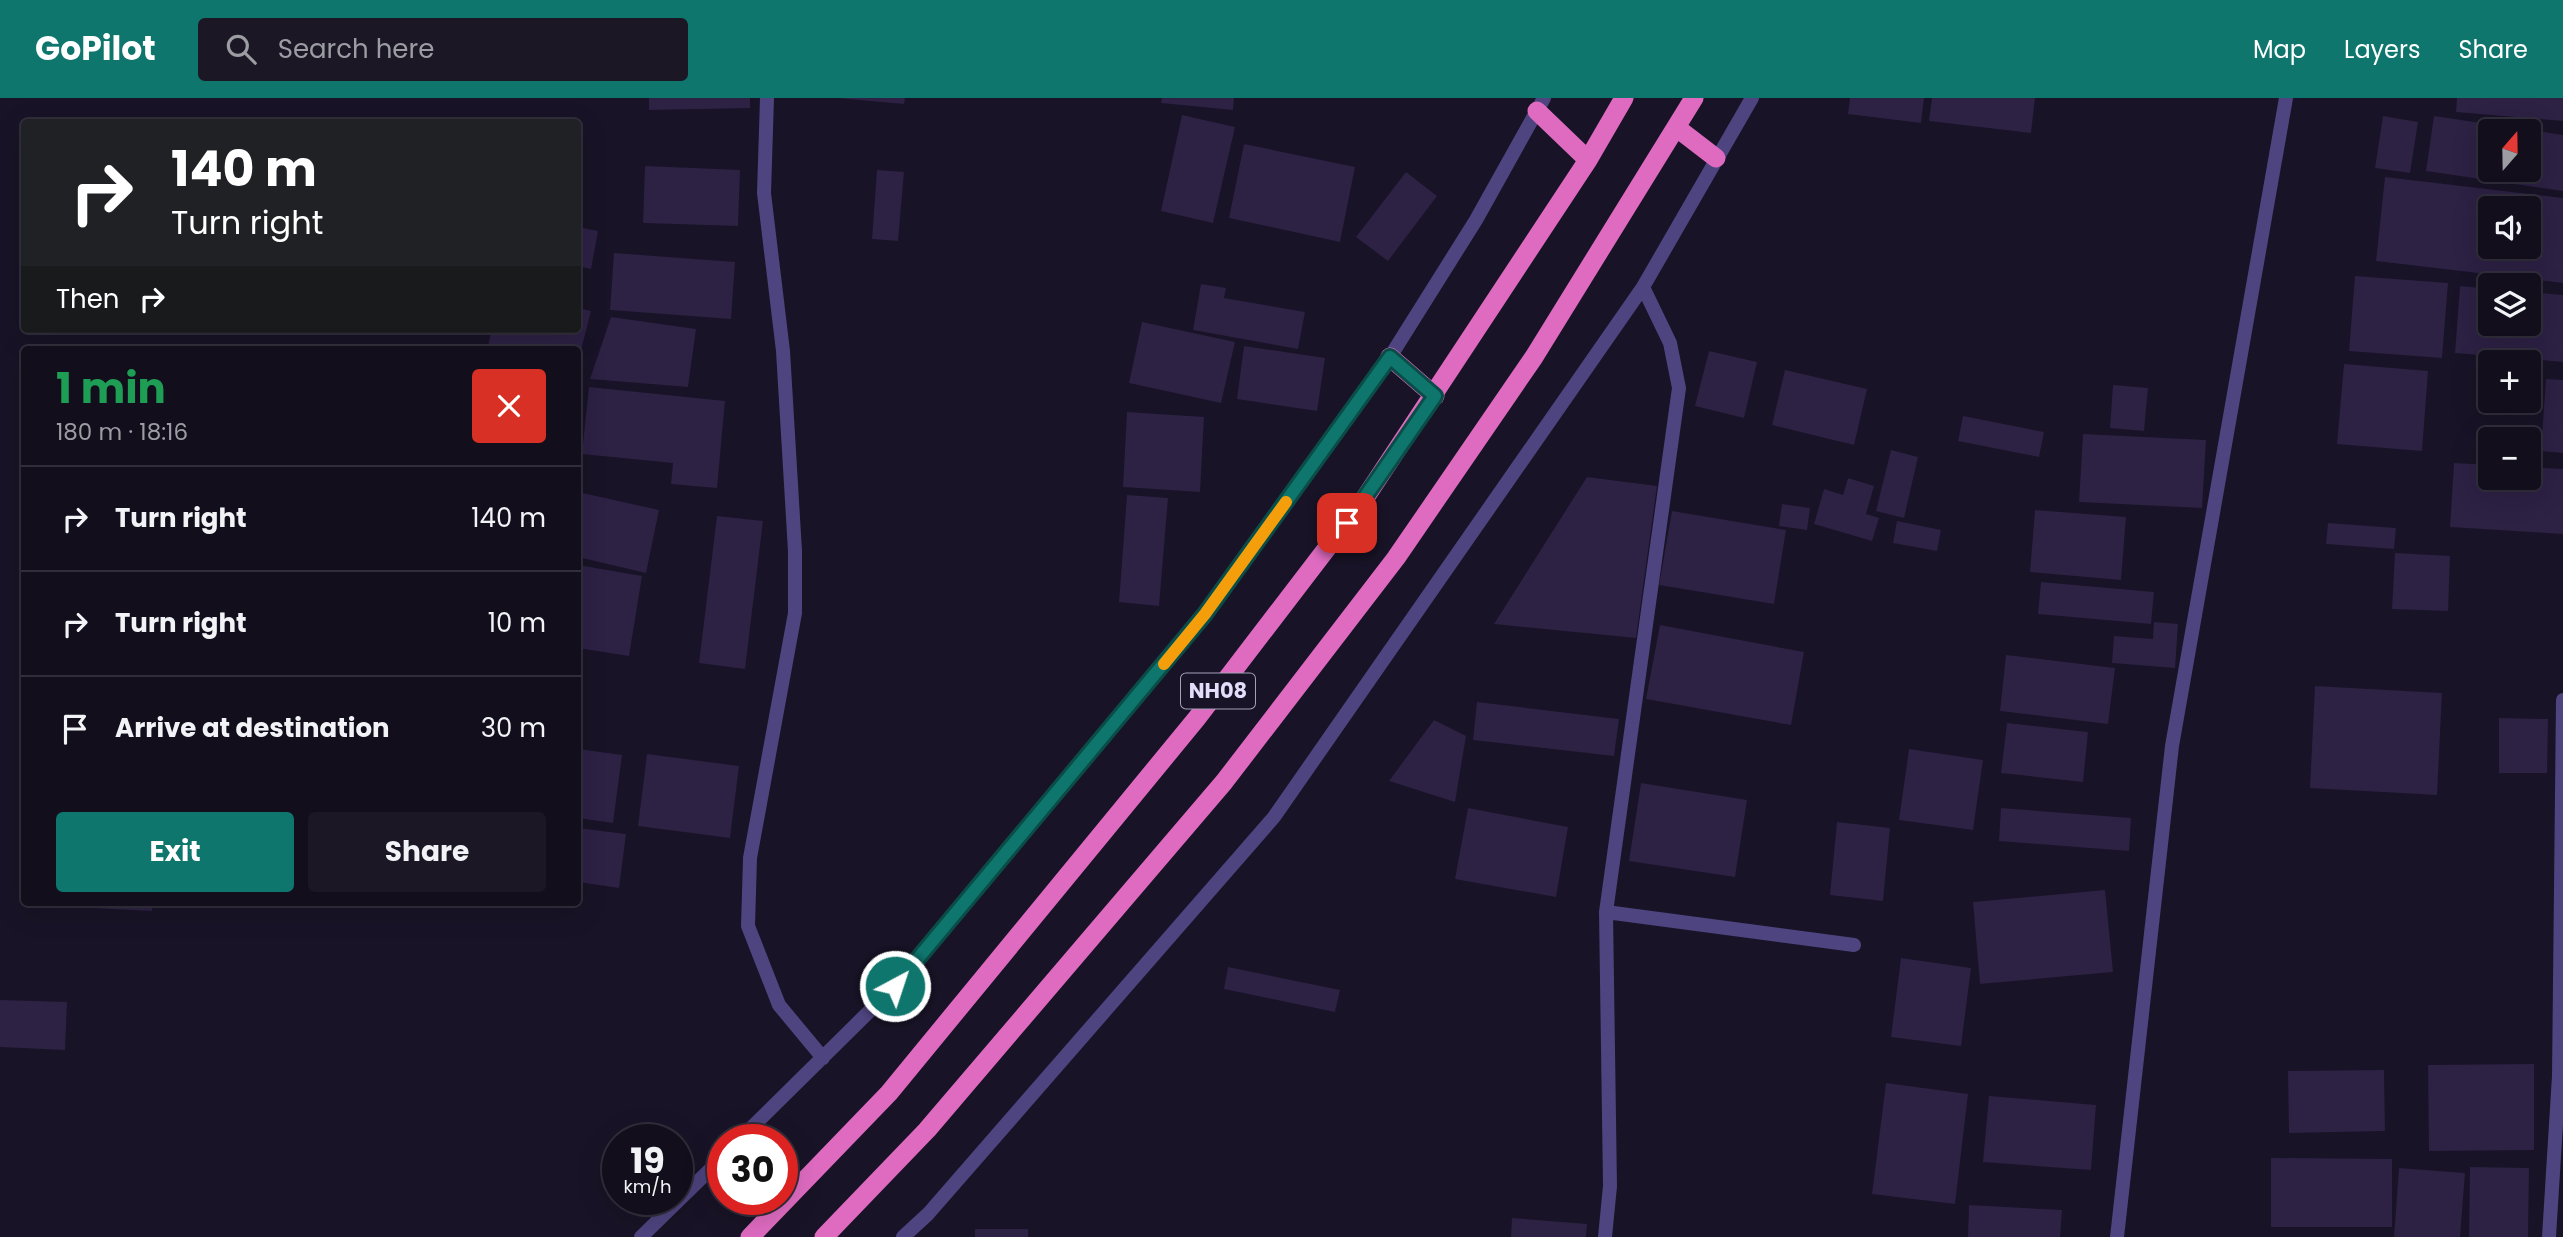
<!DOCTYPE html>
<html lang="en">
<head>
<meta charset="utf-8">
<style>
	:root { --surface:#120e1c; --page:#1b1725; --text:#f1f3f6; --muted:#9c9ca3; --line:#312e3b; --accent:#0f766e }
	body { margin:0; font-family:Poppins,sans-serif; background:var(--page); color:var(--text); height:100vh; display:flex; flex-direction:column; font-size:26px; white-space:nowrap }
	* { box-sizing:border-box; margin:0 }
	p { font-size:23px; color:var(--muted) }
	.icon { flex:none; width:38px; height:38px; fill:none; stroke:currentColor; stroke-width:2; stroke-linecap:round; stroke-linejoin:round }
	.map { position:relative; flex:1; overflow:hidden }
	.details { position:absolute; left:21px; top:248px; width:560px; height:560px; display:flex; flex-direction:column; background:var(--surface); border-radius:7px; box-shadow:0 7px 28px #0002,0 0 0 2px var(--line) }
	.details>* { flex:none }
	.hud { position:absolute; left:21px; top:21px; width:560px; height:214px; border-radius:7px; box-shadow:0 7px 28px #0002,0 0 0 2px var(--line); background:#202124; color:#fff; overflow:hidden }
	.needle { width:46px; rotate:20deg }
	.tools { position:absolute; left:2478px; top:21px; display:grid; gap:14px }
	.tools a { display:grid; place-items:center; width:63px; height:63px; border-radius:7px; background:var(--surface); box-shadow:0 7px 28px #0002,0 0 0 2px var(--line); font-size:35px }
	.speed { position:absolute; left:602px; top:1026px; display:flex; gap:14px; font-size:35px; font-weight:700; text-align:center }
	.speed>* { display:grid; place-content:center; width:91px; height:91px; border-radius:50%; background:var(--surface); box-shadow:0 7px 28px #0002,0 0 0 2px var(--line); line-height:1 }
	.speed small { font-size:18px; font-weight:400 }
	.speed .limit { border:10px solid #d22; background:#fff; color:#111 }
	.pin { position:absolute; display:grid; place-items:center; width:60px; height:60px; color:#fff; margin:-30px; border-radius:14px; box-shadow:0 4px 10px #0006 }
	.me { position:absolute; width:77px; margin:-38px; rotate:40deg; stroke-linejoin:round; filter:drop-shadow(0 0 5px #0008) }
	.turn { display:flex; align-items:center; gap:24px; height:147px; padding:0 35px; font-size:32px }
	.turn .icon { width:91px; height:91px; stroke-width:2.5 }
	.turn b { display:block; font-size:49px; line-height:60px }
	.then { display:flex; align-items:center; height:66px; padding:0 35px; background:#0003; gap:14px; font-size:26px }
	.round { display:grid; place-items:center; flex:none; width:74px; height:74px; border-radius:7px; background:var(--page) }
	.headline { display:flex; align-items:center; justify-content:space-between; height:119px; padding:0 35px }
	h1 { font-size:42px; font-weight:700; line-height:52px; color:#1e9e55 }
	.primary-button { display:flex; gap:14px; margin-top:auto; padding:14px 35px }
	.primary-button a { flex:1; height:80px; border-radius:7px; background:var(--accent); color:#fff; font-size:28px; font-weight:700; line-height:80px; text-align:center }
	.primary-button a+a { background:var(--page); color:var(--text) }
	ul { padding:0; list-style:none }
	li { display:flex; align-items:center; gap:21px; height:105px; padding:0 35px; border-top:2px solid var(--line) }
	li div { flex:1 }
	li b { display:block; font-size:26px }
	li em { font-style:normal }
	header { display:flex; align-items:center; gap:42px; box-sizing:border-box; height:98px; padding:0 35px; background:var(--accent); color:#fff }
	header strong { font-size:33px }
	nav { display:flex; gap:38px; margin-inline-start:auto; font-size:24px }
	.search { width:490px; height:63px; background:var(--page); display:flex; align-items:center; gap:18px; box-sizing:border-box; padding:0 24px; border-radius:7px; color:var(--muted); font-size:26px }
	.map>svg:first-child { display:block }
	.building { fill:#2d2144; fill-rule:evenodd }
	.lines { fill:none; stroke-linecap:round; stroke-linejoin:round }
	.minor { stroke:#4e447f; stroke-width:14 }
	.trunk { stroke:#de6bc0; stroke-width:19 }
	.route-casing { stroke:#0a4d48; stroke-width:18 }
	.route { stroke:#0f766e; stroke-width:12 }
	.slow { stroke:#f59e0b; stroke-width:12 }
	.labels { text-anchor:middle; stroke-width:7; stroke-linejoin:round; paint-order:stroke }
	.shield { fill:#181326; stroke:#a6a0bb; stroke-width:2 }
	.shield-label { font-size:21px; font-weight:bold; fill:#e3dcfb }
</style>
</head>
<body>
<header>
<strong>GoPilot</strong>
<div class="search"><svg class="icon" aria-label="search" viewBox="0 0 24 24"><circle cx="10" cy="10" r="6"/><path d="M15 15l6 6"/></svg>Search here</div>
<nav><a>Map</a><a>Layers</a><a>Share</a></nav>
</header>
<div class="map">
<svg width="2563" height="1139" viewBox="0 0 2563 1139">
	<rect width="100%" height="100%" fill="#181326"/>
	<path class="building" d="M649 0H750V10L649 12Z
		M837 0H905L904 6Z
		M1162 0H1234L1233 12 1161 5Z
		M1850 0H1924L1921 25 1848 16Z
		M1932 0H2035L2031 35 1929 23Z
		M2457 0H2563V23L2456 14Z
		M1182 17 1235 29 1213 125 1161 113Z
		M2383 18 2418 24 2410 75 2375 70Z
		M2434 18 2528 32 2490 33V72H2529V32L2563 37V93L2426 73Z
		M1244 46 1355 69 1340 144 1229 120Z
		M645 68 740 72 738 128 643 125Z
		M877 72 904 74 898 143 872 141Z
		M1406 74 1437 98 1388 163 1356 139Z
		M2385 79 2563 100V185L2376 163ZM2490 110H2529V149H2490Z
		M578 129 598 133 591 171 578 168Z
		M614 155 735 164 731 221 610 212Z
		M2355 178 2448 185 2442 260 2349 253Z
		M1201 186 1226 190 1224 200 1305 214 1298 251 1193 232Z
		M2460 188 2490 191V226H2529V194L2563 197V264L2455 255Z
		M578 210 591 213 578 264V252H487L492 231H578Z
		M611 219 696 231 688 289 590 281Z
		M1142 224 1235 244 1221 305 1129 285Z
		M1244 248 1325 260 1317 313 1237 301Z
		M1709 253 1757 264 1744 320 1695 308Z
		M2344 266 2428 273 2422 353 2337 346Z
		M1785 272 1867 291 1854 347 1772 327Z
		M2546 281 2563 282V355L2541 353Z
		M2113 287 2148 290 2144 333 2110 330Z
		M589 289 725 303 717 390 671 386 673 365 582 356Z
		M1127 314 1204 319 1200 394 1123 389Z
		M1963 318 2044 334 2039 359 1958 343Z
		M2083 336 2206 342 2202 410 2079 404Z
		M1891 352 1918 359 1904 420 1876 413Z
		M2454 365 2490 367V380H2529V369L2563 371V436L2450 429Z
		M1587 379 1657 388 1636 540 1494 526Z
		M1848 380 1874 388 1866 416 1879 420 1872 443 1814 426 1824 391 1843 397Z
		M578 394 659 412 646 475 578 459Z
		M1127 397 1168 400 1159 508 1119 504Z
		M1782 406 1810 410 1807 432 1779 428Z
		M2035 412 2126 419 2121 482 2030 474Z
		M1672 413 1786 432 1774 506 1659 487Z
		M717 418 763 423 745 571 699 565Z
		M1897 423 1941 432 1937 453 1893 445Z
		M2328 425 2396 430 2394 451 2326 446Z
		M2395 455 2450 458 2448 513 2392 511Z
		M578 467 642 478 629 558 578 550Z
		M2041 484 2154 494 2151 526 2038 516Z
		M2154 524 2178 526 2175 570 2112 565 2114 538 2153 541Z
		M1660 527 1804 554 1791 627 1646 601Z
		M2006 557 2115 570 2108 626 2000 613Z
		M2315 588 2442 595 2437 697 2310 690Z
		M1477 604 1619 621 1614 658 1473 642Z
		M2499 620 2548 621 2547 675H2499Z
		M1434 622 1466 638 1455 704 1389 683Z
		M2007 625 2088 634 2083 684 2001 675Z
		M578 651 622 657 613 725 578 720Z
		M1909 651 1983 662 1973 732 1899 722Z
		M647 656 739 668 730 740 638 728Z
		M1641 685 1747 702 1735 779 1629 763Z
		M1468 710 1568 729 1556 799 1455 781Z
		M2001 710 2131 720 2129 753 1999 743Z
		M1837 724 1890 730 1883 803 1830 797Z
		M578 730 626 736 619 790 578 784Z
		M2105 792 2113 874 1980 886 1973 804Z
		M93 805H153L152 813 92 810Z
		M1901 860 1971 870 1961 948 1891 939Z
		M1228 869 1340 892 1335 914 1224 891Z
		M0 902 67 904 65 952 0 949Z
		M2534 966V1052L2429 1053 2428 967Z
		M2384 972 2385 1033 2289 1035 2288 973Z
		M1886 985 1968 996 1955 1106 1872 1096Z
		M1989 998 2096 1007 2091 1072 1983 1064Z
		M2271 1060 2392 1061V1129H2271Z
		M2470 1069 2529 1070 2528 1139H2469Z
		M2399 1070 2465 1075 2460 1139H2394Z
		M1969 1107 2062 1112 2060 1139H1968Z
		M1512 1120 1587 1126 1586 1139H1511Z
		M975 1131H1028V1139H975Z"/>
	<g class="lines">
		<path class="minor" d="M767 0 764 95 783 253 795 453V515L750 760 748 828 779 907 823 960
			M1606 814 1854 847
			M740 1041 895 888 1205 516 1390 259 1476 122 1544 0
			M641 1139 723 1059
			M903 1139 928 1116 1274 719 1643 189 1752 0
			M1605 1139 1610 1088 1606 814 1679 290 1670 245 1643 189
			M2117 1139 2172 648 2286 0
			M2549 1139 2559 978 2563 602"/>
		<path class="trunk" d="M1537 13 1588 62
			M1677 30 1716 60
			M1390 259 1435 298
			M750 1139 889 995 1197 620 1363 403 1588 62 1624 0
			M824 1139 927 1032 1224 684 1396 460 1534 259 1694 0"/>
	</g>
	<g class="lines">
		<defs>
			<path id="route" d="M895 888 1205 516 1390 259 1435 298 1347 425"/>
		</defs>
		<use href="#route" class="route-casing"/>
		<use href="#route" class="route"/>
		<path class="slow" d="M1164 566 1205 516 1286 404"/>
	</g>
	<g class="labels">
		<rect class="shield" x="1181" y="575.5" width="74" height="35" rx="5"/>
		<g class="shield-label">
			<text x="1218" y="600">NH08</text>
		</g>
	</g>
</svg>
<div class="tools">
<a><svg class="needle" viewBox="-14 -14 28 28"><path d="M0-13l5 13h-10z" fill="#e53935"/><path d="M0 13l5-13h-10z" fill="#9c9ca3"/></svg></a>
<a><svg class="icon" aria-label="sound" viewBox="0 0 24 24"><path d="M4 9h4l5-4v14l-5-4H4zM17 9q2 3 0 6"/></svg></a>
<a><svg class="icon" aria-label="layers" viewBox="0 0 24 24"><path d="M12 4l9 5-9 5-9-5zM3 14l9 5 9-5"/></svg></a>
<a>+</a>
<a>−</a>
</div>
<div class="speed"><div>19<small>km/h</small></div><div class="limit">30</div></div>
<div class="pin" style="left:1347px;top:425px;background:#d93025"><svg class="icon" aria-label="arrive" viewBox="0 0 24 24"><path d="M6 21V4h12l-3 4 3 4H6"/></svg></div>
<svg class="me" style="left:895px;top:888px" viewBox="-20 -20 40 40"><circle r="17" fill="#0f766e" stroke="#fff" stroke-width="3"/><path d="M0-11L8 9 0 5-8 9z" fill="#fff"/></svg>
<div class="hud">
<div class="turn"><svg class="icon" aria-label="right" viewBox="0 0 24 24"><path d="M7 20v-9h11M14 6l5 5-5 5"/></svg><div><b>140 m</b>Turn right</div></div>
<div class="then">Then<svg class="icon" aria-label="right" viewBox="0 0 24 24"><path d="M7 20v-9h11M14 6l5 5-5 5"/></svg></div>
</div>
<section class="details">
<div class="headline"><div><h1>1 min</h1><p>180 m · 18:16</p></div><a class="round" style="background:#d93025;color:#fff"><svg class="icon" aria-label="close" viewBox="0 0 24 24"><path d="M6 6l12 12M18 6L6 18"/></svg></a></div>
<ul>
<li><svg class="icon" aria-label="right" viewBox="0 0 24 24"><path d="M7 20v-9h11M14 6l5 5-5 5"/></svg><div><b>Turn right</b></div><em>140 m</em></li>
<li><svg class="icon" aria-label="right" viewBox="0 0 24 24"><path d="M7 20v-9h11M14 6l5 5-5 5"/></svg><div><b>Turn right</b></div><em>10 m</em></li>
<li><svg class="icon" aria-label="arrive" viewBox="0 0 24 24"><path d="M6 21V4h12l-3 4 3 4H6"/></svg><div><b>Arrive at destination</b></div><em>30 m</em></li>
</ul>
<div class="primary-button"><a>Exit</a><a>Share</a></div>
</section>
</div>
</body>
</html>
